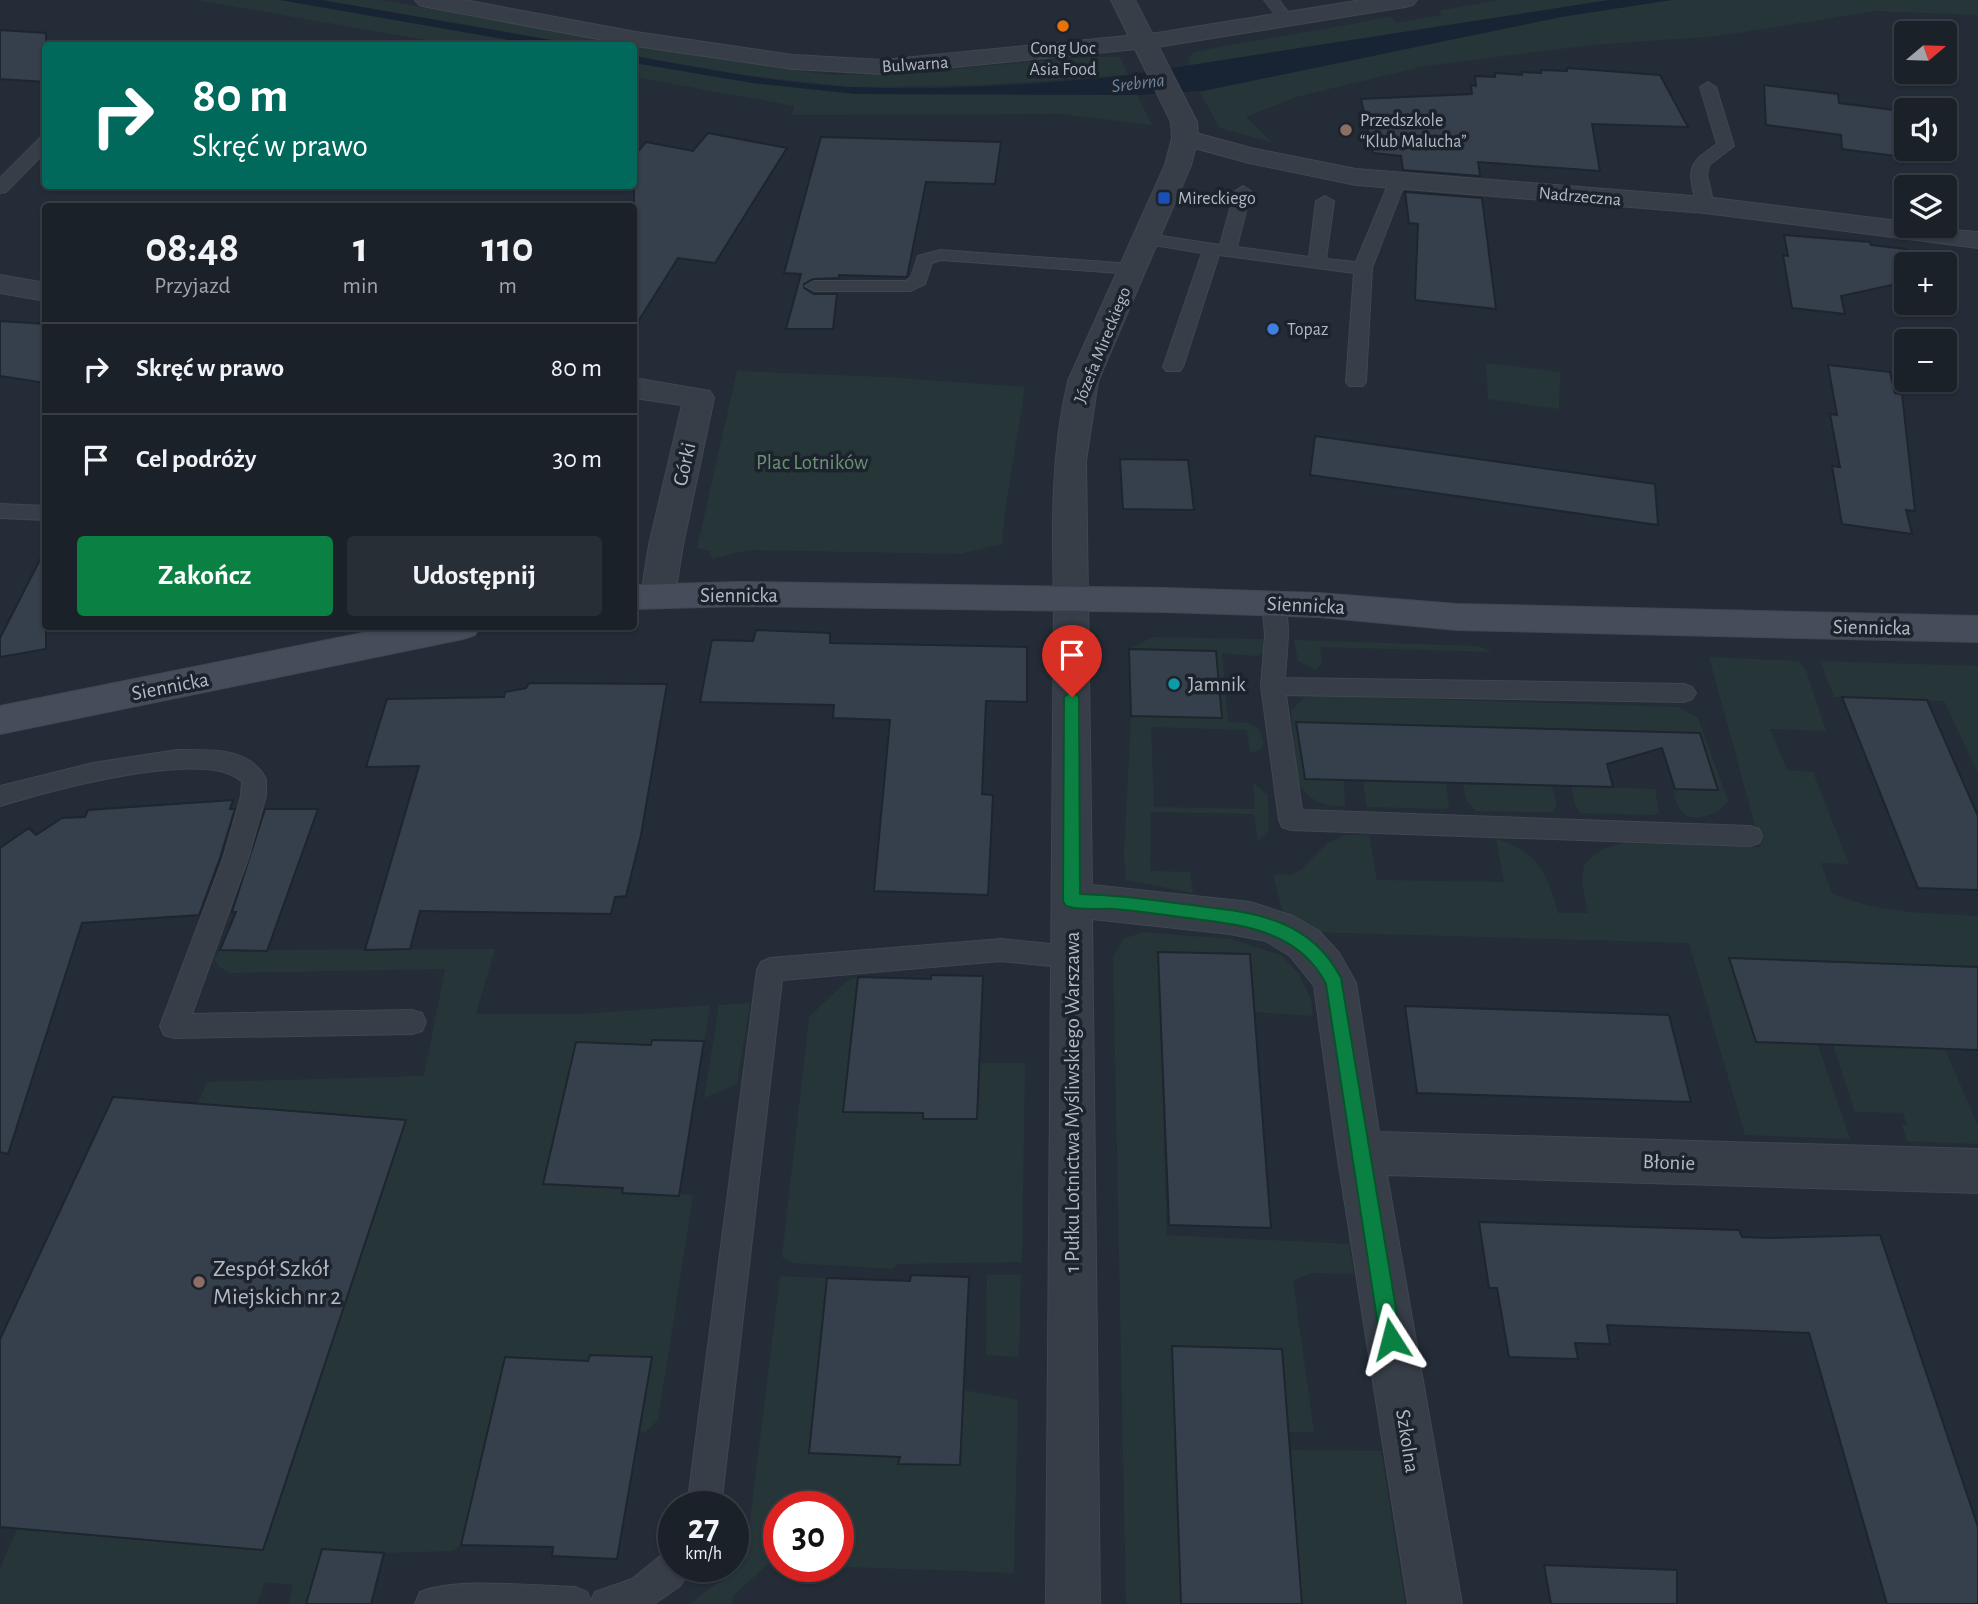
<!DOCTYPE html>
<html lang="pl">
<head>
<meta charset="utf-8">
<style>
	:root { --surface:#1b2129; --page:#282e35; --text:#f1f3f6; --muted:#a0a3a8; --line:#393e46; --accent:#0b8043 }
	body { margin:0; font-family:"Alegreya Sans",sans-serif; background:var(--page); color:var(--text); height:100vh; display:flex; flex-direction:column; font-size:26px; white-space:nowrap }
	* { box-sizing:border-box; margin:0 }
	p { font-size:23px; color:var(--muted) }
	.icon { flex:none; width:38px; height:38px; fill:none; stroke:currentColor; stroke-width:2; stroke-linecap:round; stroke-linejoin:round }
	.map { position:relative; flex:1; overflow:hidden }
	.drawer { position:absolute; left:42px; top:203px; width:595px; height:427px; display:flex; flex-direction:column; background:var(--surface); border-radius:7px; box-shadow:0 2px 5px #0004,0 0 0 2px var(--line) }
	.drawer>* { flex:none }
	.top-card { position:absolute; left:42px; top:42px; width:595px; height:147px; border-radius:7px; box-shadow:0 2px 5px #0004,0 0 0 2px var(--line); background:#00695c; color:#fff; overflow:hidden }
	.needle { width:46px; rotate:71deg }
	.fabs { position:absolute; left:1894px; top:21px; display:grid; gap:14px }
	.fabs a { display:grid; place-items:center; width:63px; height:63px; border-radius:7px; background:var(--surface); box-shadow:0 2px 5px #0004,0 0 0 2px var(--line); font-size:35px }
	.speed { position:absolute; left:658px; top:1491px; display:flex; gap:14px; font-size:35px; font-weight:700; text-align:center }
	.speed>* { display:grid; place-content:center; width:91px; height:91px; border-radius:50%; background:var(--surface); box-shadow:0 2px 5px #0004,0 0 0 2px var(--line); line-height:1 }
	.speed small { font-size:18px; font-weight:400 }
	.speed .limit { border:10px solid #d22; background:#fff; color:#111 }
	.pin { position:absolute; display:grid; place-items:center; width:60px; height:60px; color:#fff; margin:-72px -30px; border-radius:50% 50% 50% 0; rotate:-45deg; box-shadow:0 0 7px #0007 }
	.pin .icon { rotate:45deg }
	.me { position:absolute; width:77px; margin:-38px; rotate:351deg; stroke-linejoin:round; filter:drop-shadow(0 0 5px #0008) }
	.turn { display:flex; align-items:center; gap:24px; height:147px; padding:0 35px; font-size:32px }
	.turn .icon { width:91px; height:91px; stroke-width:2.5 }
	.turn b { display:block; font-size:49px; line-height:60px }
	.eta { display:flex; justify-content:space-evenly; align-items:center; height:119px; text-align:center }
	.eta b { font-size:42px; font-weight:700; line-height:49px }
	.action { display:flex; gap:14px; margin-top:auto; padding:14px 35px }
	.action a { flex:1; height:80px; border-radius:7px; background:var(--accent); color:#fff; font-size:28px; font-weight:700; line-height:80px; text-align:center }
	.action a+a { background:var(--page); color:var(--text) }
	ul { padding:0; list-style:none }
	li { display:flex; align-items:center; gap:21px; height:91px; padding:0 35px; border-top:2px solid var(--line) }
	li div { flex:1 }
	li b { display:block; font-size:26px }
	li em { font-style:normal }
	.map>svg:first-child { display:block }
	.green { fill:#263638 }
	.water { fill:#182433 }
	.building { fill:#36404d; stroke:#1e252e; stroke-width:2 }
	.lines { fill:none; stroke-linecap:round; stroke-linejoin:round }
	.service-casing { stroke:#404751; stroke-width:2 }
	.minor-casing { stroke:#404751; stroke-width:2 }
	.tertiary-casing { stroke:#404751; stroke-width:2 }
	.secondary-casing { stroke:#404751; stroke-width:2 }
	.service { fill:#373e48; fill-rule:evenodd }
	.minor { fill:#373e48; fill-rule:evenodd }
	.tertiary { fill:#373e48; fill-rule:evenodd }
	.secondary { fill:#454d5a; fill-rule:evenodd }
	.route { fill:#0b8043; stroke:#07532c; stroke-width:2 }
	.food-dot { fill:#e8710a; stroke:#1c232c; stroke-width:2.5 }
	.education-dot { fill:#8d6e63; stroke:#1c232c; stroke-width:2.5 }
	.transit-dot { fill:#1a4fb4; stroke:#1c232c; stroke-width:2.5 }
	.shop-dot { fill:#3f7fe0; stroke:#1c232c; stroke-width:2.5 }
	.culture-dot { fill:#0f9aa8; stroke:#1c232c; stroke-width:2.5 }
	.labels { text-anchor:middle; stroke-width:7; stroke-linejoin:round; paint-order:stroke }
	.far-poi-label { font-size:18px; fill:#b2b9c4; stroke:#1c232c; text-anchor:start }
	.far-street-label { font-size:18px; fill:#b2b9c4; stroke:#1c232c }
	.far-water-label { font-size:19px; font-style:italic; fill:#6e849f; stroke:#1c232c }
	.park-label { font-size:21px; fill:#6c9274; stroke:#1c232c }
	.street-label { font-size:21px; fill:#b2b9c4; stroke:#1c232c }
	.poi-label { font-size:21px; fill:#b2b9c4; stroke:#1c232c; text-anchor:start }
	.near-poi-label { font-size:24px; fill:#b2b9c4; stroke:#1c232c; text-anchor:start }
</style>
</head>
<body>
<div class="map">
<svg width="1978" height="1604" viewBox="0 0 1978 1604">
	<rect width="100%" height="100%" fill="#242c37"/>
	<path class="green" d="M196 0H279L540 45H454Z
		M322 0H379L713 58 829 75 898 74 1085 57H1120L1128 75 983 85 849 87 744 75 634 56V46L580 45Z
		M1501 0H1609L1190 65 1188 58 1193 53 1209 49 1391 17 1397 23 1443 15 1437 11Z
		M1671 0H1978V15L1875 11 1719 36 1592 45 1425 66 1296 97 1246 117 1271 142 1220 128 1199 91 1561 17Z
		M634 62 753 83 857 94 1137 95 1152 125 1062 114 792 115 794 106 634 77Z
		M1486 363 1560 372 1559 409 1488 399Z
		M737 371 884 377 1025 387 1005 510 1002 544 959 554 749 550 712 559 710 551 697 548Z
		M1153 637 1262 639 1265 651 1256 656 1222 653 1228 722 1249 723 1258 728 1264 742 1260 750 1250 753 1247 730 1151 727 1154 807 1255 809 1253 783 1268 795 1269 830 1258 841 1254 814 1151 812 1150 871 1190 872 1193 893 1126 880 1124 855 1131 716 1222 718 1129 649Z
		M1294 640 1478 646 1493 652 1320 647 1322 664 1316 670 1298 661Z
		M1709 657 1798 661 1806 670 1826 731 1770 729 1787 770 1813 772 1849 864 1821 863 1832 893C1879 914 1928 913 1978 916V967L1730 959 1756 1042 1818 1045 1850 1139 1745 1135 1689 943 1311 932 1283 914 1273 874 1291 875 1302 869 1328 843 1345 835H1369L1377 880 1504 882 1496 839C1539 852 1547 872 1558 913H1588L1582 883 1584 864 1603 849 1623 843 1761 847Z
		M1820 661 1978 666V773L1944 701 1834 697Z
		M1320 696 1678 707 1698 718 1728 801C1717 816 1689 827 1678 806 1675 802 1675 794 1674 789L1718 790 1700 733 1297 722 1305 779 1344 780 1345 806C1326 807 1305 800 1298 781L1291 710 1305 697Z
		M1363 781 1446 783 1449 806 1445 809 1367 807Z
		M1463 784 1552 786 1557 806 1552 812 1476 811 1467 801Z
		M1571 786 1655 789 1659 812 1655 815 1581 813 1575 805Z
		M1143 932 1230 939 1281 955 1299 974 1311 999 1313 1016 1255 1012 1249 954 1158 952 1167 1235 1349 1244 1354 1274 1313 1273 1293 1280 1314 1432H1289L1282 1349 1172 1347 1181 1604H1126L1113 957 1123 939Z
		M495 949 476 1014H582L710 1005 704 1041 652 1040 651 1045 576 1042 543 1183 693 1195 658 1420 645 1432 639 1431 652 1357 590 1355 588 1361 505 1357 461 1545 452 1551 384 1553 306 1604H289L293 1585 265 1582 257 1604H0V1569L207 1082 424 1076 445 969 231 973 219 967 214 958 221 950Z
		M858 977 843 1112 923 1113V1119H976L979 1063H1025L1022 1262 898 1264 893 1269 793 1263 782 1257 809 1017 848 980Z
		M750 1003 737 1084 704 1098 719 1005Z
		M1833 1045 1945 1049 1978 1126V1144L1907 1141 1902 1125H1907L1903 1113 1855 1112Z
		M987 1275H1021L1019 1357 986 1355Z
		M780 1276 827 1278 900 1457 899 1464 959 1465 963 1390 1018 1400 1014 1573 822 1566H838V1507H779V1565L768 1564 733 1596 732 1604H690L745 1562Z
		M1291 1450 1381 1451 1405 1604H1302Z"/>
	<path class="water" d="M281 0H321L580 45H537Z
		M1609 0H1671L1561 17 1203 91 1137 95 857 94 753 83 634 63V56C704 69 777 83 850 87 939 91 1031 85 1121 76Z"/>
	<path class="building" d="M0 30 46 33V82L0 79Z
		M1567 68 1660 75 1688 127 1592 124 1600 171 1478 162 1480 176 1403 170 1401 156 1373 153 1361 99 1472 94 1471 85 1476 86 1475 76 1495 77V73L1522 75 1521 72 1541 73V70L1567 71Z
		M1764 85 1838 94 1839 103 1902 111 1906 149H1909L1911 158 1842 149 1841 135 1766 125Z
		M708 133 787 148 715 263 678 258 634 328V156L646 142 693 151Z
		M821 137 1001 142 995 184 926 182 907 277 839 275V278L813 279 804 284V288L814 294H837L833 329H786L801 274 784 273Z
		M1405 192 1482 198 1496 309 1415 300 1418 224 1409 223Z
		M1784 235 1870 242 1871 245 1906 249V282L1841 296 1845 314 1792 308 1783 255 1788 256Z
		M0 321 46 324V383L0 376Z
		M1828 365 1890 372 1895 393 1902 394 1915 511 1906 510 1912 534 1842 524 1832 466 1840 467 1830 414 1837 415Z
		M1315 436 1655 484 1658 525 1310 475Z
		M1120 459 1188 460 1194 510 1123 509Z
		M46 548V649L0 657V638Z
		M756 630 830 633V643L1027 647V702L986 701 982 794 993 795 988 895 874 891 890 720 833 718 834 705 700 702 712 640 753 641Z
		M1129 649 1216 651 1222 718 1131 716Z
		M529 683 667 684 641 835 626 896 615 897 611 914 420 911 410 949 365 950 419 766 366 767 387 699 504 697 505 692 526 688Z
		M1842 697 1927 700 1978 816V890L1918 888Z
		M1296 722 1700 733 1718 790 1675 789 1662 748 1607 764 1613 787 1305 779Z
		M233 800 230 809H235L220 858 199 915 82 923 8 1154 0 1152V848L29 828 36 835 62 818 85 817 88 810Z
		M265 809H318L267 951 220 950 236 912H232Z
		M1158 952 1250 954 1271 1228 1169 1225Z
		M1729 958 1978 967V1050L1756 1042Z
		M931 975 983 976 977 1119H923V1113L843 1112 858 977 931 979Z
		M1405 1006 1669 1015 1691 1102 1417 1093Z
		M652 1040 704 1041 679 1196 622 1193 623 1188 543 1184 576 1042 651 1045Z
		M113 1097 406 1120 263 1550 0 1527V1339Z
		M1479 1222 1739 1230 1742 1237 1768 1238 1880 1235 1978 1527V1604H1887L1809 1333 1607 1325 1610 1344 1575 1343 1578 1359 1509 1357 1497 1288H1489Z
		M911 1275 969 1277 960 1465 898 1464 900 1457 809 1453 827 1278 910 1281Z
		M1172 1346 1282 1349 1302 1604H1181Z
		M590 1355 652 1357 617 1559 552 1556 553 1547 461 1545 505 1357 588 1361Z
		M322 1549 384 1553 371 1604H306Z
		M1544 1565 1677 1570V1604H1551Z"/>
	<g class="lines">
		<defs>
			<path id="service" d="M1264 0H1279L1294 20 1292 23H1282Z
				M1708 82 1716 87 1734 146 1709 165 1707 175 1714 205 1705 210 1696 205C1689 168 1685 166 1717 144L1700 87Z
				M46 136V151L6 192 0 193V178L40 138Z
				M1393 175 1401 180 1402 190 1372 268 1366 382 1363 386H1349L1346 382 1354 273 1219 255 1183 367 1180 371H1166L1163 367 1202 253 1142 243 1139 239 1142 235 1148 234 1220 245 1235 191 1243 186 1251 191 1237 247 1309 257 1316 201 1325 196 1334 201 1326 259 1356 262 1386 190 1385 180Z
				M940 250 1133 264 1142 269 1133 274 941 260 932 263 925 284 910 291H814L805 286 814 281H906L911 277 918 256Z
				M0 504 46 506V520L0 518Z
				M1273 595 1281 597C1293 619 1286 654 1285 678L1684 684 1692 687 1696 693 1692 699 1684 702 1286 695 1302 810 1750 826 1759 829 1762 836 1759 843 1750 846 1291 830 1282 827 1279 820 1261 686 1265 635 1262 603 1265 597Z
				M177 750C209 750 249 746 266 779V796L248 859 192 1014 412 1010 422 1013 426 1022 422 1031 412 1034 174 1038 164 1035 160 1026 223 859 241 796 242 782C208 746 46 792 0 806V786L93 763Z
				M1001 939 1071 946 1080 949 1084 957 1080 965 1071 968 1001 961 782 980 721 1507H687L757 970 761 962 770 958Z
				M674 1550V1566H692L680 1586 654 1604H415L420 1592C456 1577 533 1586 575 1587L587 1592 591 1601 595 1592 632 1579 663 1554Z"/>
			<path id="minor" d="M415 0H464L636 32 793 55 883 60 1157 33 1362 0H1417L1413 5 1405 7 1157 47 883 74 793 69 636 46 427 7 419 5Z
				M1185 130 1251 148 1356 169 1705 197 1906 222V226L1978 232V248L1705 213 1356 185 1249 163 1176 143 1172 138 1176 133Z
				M0 275 46 283V301L0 293Z
				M634 378 710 391 714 398 683 545 675 595 670 604 658 607 646 604 641 595 649 545 682 405 634 398Z
				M1071 587 1083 590 1088 599 1092 885 1250 902 1293 916 1319 931 1339 953 1356 983 1379 1132 1978 1149V1193L1387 1175 1462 1604H1408L1337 1153 1314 986 1290 956 1266 941 1230 934 1092 919 1100 1604H1046L1054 599 1059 590Z"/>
			<path id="tertiary" d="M1111 0H1135L1197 122 1198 138 1191 165 1098 381 1086 461 1088 599 1083 608 1071 611 1059 608 1054 599C1052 525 1051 453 1068 381L1165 165 1172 138 1171 122Z"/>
			<path id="secondary" d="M740 582 1165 588 1319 593 1457 604 1978 616V642L1457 630 1319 617 1165 612 740 606 634 609V585Z
				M397 626H480L475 635 463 639 0 734V706Z"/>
		</defs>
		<use href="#service" class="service-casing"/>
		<use href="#minor" class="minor-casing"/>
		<use href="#tertiary" class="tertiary-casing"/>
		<use href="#secondary" class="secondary-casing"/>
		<use href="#service" class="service"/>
		<use href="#minor" class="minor"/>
		<use href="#tertiary" class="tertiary"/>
		<use href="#secondary" class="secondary"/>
	</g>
	<path class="route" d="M1072 691 1079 697 1080 894C1115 895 1148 899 1183 904 1246 912 1308 914 1341 978L1401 1339 1398 1346 1391 1349 1383 1346 1380 1339 1326 984C1299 930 1242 925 1188 918 1164 915 1139 911 1114 909 1098 908 1080 911 1066 906L1063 901 1064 697Z"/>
	<circle class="food-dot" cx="1063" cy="26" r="7"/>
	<g class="education-dot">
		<circle cx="1346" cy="130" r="7"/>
		<circle cx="199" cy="1282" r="7"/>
	</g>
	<rect class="transit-dot" x="1157" y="191" width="14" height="14" rx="3.5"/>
	<circle class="shop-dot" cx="1273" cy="329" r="7"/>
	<circle class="culture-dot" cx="1174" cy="684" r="7"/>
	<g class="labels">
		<g class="far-poi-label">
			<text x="1063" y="54" text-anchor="middle">Cong Uoc<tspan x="1063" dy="21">Asia Food</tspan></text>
			<text x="1360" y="126">Przedszkole<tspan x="1360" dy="21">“Klub Malucha”</tspan></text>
			<text x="1178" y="204">Mireckiego</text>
			<text x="1287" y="335">Topaz</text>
		</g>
		<g class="far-street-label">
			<text transform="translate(915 64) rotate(-4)" y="6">Bulwarna</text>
			<text transform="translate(1580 196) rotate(5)" y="6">Nadrzeczna</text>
			<text transform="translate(1102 345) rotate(-68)" y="6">Józefa Mireckiego</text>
		</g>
		<g class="far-water-label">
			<text transform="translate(1138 82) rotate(-7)" y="7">Srebrna</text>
		</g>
		<g class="park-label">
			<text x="812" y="469">Plac Lotników</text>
		</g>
		<g class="street-label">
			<text transform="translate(684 464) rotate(-77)" y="7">Górki</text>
			<text x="739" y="602">Siennicka</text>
			<text transform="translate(1306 605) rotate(3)" y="7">Siennicka</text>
			<text transform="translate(1872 627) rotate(1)" y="7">Siennicka</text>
			<text transform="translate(170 686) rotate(-11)" y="7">Siennicka</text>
			<text transform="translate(1072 1102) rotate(-90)" y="7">1 Pułku Lotnictwa Myśliwskiego Warszawa</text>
			<text transform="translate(1669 1162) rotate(2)" y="7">Błonie</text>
			<text transform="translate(1408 1441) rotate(81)" y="7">Szkolna</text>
		</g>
		<g class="poi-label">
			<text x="1188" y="691">Jamnik</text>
		</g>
		<g class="near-poi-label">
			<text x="213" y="1276">Zespół Szkół<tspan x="213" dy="28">Miejskich nr 2</tspan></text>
		</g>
	</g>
</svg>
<div class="fabs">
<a><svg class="needle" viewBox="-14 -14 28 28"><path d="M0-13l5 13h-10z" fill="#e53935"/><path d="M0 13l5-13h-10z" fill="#a0a3a8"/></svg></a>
<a><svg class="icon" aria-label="sound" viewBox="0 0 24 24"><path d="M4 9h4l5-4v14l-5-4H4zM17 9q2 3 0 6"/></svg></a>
<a><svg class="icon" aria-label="layers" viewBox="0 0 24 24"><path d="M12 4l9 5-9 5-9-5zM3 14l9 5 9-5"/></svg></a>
<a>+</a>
<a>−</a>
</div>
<div class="speed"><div>27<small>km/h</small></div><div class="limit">30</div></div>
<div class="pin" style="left:1072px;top:697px;background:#d93025"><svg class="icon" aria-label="arrive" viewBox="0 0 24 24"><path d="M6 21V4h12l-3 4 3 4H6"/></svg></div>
<svg class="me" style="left:1391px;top:1339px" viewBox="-20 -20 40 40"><path d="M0-17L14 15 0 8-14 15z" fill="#0b8043" stroke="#fff" stroke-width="4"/></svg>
<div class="top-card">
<div class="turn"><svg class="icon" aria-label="right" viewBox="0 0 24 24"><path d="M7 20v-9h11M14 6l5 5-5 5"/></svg><div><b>80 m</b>Skręć w prawo</div></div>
</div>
<section class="drawer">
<div class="eta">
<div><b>08:48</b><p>Przyjazd</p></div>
<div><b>1</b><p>min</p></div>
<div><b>110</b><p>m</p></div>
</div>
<ul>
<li><svg class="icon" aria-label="right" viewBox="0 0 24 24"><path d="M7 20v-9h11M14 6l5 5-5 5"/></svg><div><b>Skręć w prawo</b></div><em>80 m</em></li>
<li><svg class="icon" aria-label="arrive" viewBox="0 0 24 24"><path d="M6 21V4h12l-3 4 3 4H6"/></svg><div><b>Cel podróży</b></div><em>30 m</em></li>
</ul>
<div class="action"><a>Zakończ</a><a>Udostępnij</a></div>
</section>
</div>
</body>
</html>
